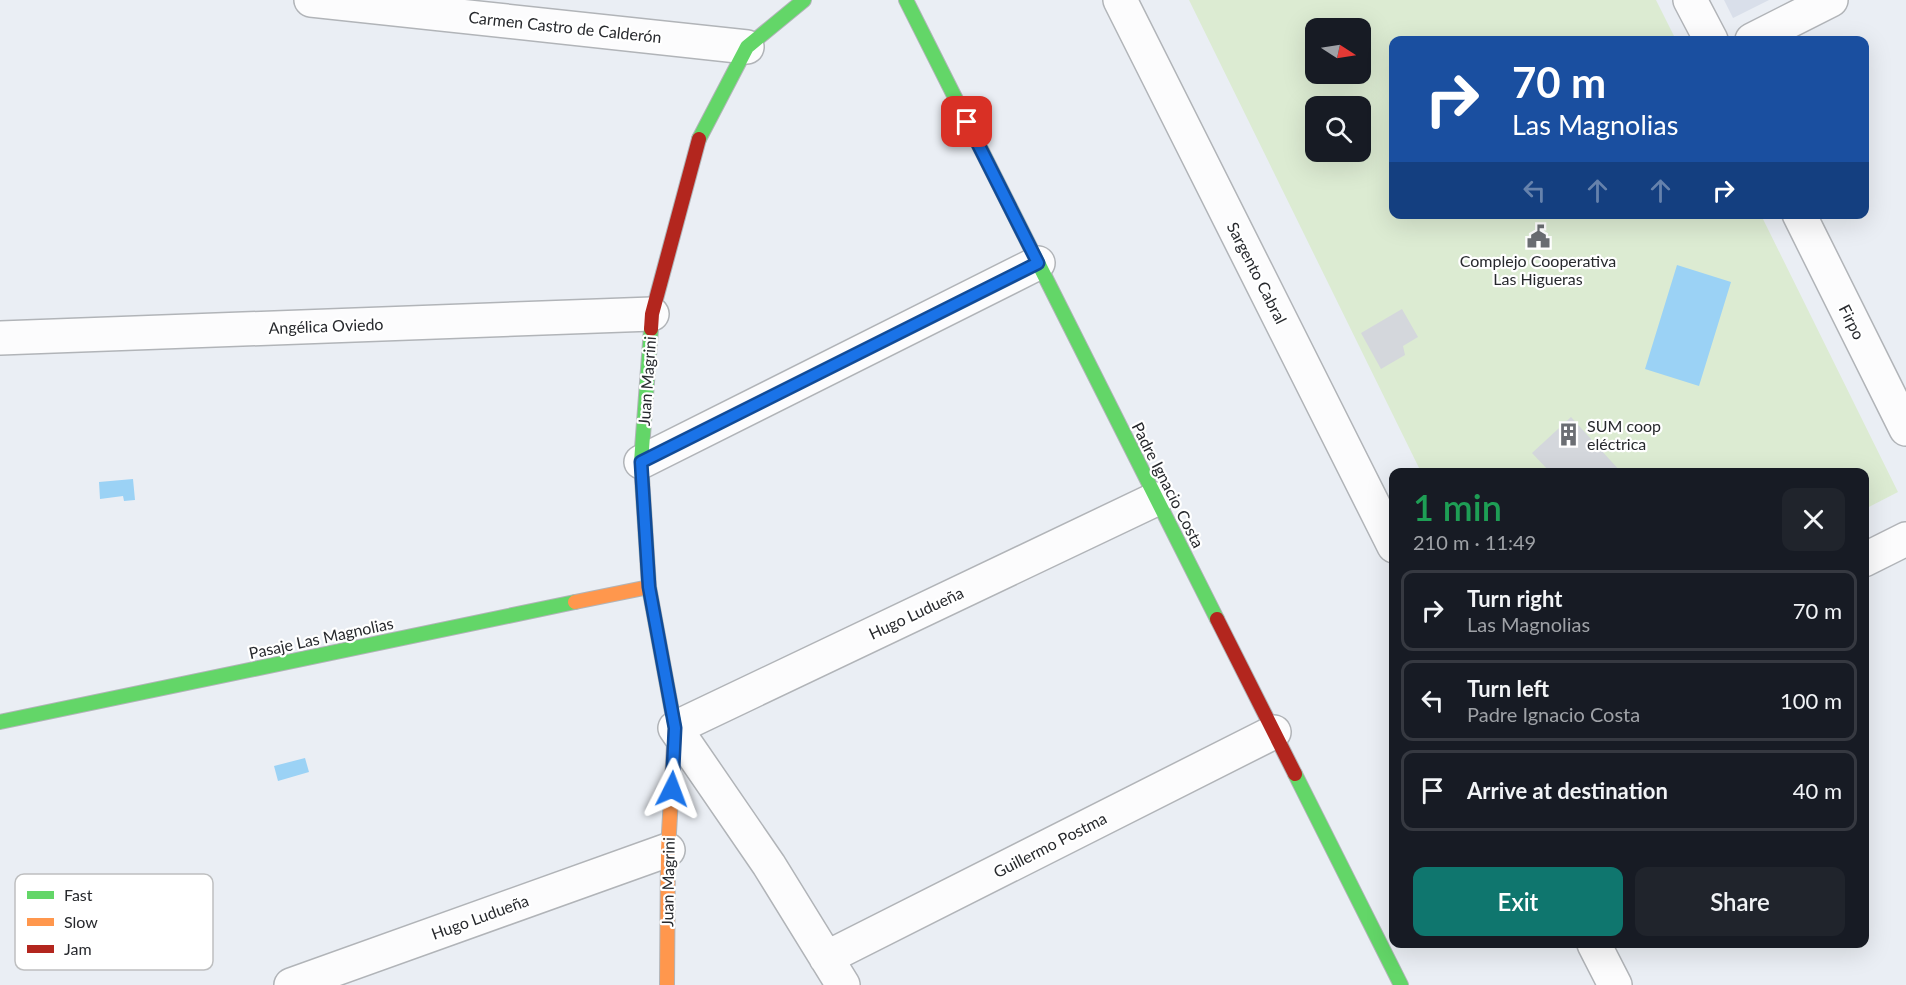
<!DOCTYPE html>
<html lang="en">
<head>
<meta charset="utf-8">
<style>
	:root { --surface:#171b24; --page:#20242c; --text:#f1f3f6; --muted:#9ea1a6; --line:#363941; --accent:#0f766e }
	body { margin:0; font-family:Lato,sans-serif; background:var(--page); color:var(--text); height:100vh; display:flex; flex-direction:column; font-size:22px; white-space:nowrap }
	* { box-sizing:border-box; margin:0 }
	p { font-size:20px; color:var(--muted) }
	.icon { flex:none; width:33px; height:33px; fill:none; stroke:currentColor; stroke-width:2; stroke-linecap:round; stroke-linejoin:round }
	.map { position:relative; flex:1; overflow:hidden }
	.details { position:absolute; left:1389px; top:468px; width:480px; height:480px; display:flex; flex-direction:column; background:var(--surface); border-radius:12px; box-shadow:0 6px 24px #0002 }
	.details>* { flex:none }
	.top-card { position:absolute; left:1389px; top:36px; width:480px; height:183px; border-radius:12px; box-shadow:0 6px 24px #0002; background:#1a4fa0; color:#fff; overflow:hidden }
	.needle { width:39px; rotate:102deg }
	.buttons { position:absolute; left:1305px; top:18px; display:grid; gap:12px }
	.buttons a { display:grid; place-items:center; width:66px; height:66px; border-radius:12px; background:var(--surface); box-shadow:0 6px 24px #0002; font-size:30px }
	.pin { position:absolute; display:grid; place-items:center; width:51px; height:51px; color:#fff; margin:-26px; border-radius:12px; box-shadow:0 3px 9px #0006 }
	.me { position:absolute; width:66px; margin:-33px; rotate:3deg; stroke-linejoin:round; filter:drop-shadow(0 0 4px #0008) }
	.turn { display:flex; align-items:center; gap:21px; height:126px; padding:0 24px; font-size:27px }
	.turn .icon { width:78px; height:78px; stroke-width:2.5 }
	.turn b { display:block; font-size:42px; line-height:51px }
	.lanes { display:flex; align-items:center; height:57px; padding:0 24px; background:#0003; justify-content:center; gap:30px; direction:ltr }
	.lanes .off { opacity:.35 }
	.round { display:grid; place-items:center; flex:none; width:63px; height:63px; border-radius:12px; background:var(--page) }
	.overview { display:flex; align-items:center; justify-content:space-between; height:102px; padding:0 24px }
	h1 { font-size:36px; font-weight:600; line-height:45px; color:#1e9e55 }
	.action { display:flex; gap:12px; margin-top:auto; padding:12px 24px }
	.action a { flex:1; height:69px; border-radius:12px; background:var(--accent); color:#fff; font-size:24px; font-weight:600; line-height:69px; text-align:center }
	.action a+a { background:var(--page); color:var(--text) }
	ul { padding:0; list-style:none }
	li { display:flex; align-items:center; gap:18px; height:81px; margin:0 12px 9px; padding:0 12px; border:3px solid var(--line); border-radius:12px }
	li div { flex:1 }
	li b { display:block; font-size:22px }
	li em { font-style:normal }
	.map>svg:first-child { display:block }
	.built { fill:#d9dfea }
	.green { fill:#dcebd2; fill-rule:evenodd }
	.water { fill:#9bd2f5 }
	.building { fill:#d4d7dc }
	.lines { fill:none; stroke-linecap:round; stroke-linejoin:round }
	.street-casing { stroke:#b1b4b8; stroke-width:36 }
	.fast-casing { stroke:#b1b4b8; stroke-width:16 }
	.slow-casing { stroke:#b1b4b8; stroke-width:16 }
	.jam-casing { stroke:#b1b4b8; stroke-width:16 }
	.street { stroke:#fcfcfd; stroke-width:33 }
	.fast { stroke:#63d668; stroke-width:14 }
	.slow { stroke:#ff974d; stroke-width:14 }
	.jam { stroke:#b3261e; stroke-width:14 }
	.route-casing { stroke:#114b97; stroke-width:15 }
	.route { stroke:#1a73e8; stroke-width:10 }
	.labels { text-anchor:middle; stroke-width:4.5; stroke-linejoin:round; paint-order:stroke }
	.street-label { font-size:16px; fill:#27292d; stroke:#fff }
	.poi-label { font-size:16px; fill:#27292d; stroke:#fff }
	.key { fill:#fff; stroke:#bebfc0; stroke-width:1.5 }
	.key-label { font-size:16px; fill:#27292d }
</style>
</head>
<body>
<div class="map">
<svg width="1906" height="985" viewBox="0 0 1906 985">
	<rect width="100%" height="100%" fill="#eaeef4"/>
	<path class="built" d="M1724 0H1769L1733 18Z"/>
	<path class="green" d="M1189 0H1656L1676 40H1394V214L1761 215 1898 492 1865 509 1864 472H1421ZM1316 28H1360V74H1316ZM1316 106H1360V152H1316Z"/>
	<path class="water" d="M1677 265 1731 282 1699 386 1645 369Z
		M133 479 135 500 124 501 123 496 100 499 99 482Z
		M305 758 309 772 278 781 274 766Z"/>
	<path class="building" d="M1402 309 1418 337 1403 346 1405 355 1381 369 1361 333Z
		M1571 417 1621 472H1550L1532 453Z"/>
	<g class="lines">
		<defs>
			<path id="street" d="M311 0 747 47
				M1120 0 1394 546
				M1690 0 1711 40
				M1752 40 1831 0
				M1799 214 1906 429
				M0 338 652 314
				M641 462 1038 263
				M1864 560 1906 539
				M1594 944 1615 985
				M826 958 1274 732
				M291 985 668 850
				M843 985 769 865 675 728 1156 499"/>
			<path id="fast" d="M906 0 1217 619
				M699 139 747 47 804 0
				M651 329 641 462 649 587 675 728
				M0 722 575 602
				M1295 774 1401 985"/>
			<path id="slow" d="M575 602 649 587
				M667 985 668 850 675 728"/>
			<path id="jam" d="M651 329 652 314 699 139
				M1217 619 1295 774"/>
		</defs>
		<use href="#street" class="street-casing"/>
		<use href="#fast" class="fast-casing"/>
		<use href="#slow" class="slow-casing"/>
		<use href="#jam" class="jam-casing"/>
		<use href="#street" class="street"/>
		<use href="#fast" class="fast"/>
		<use href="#slow" class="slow"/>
		<use href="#jam" class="jam"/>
	</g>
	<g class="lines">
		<defs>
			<path id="route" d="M672 789 675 728 649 587 641 462 1038 263 967 122"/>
		</defs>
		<use href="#route" class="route-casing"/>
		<use href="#route" class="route"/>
	</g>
	<defs>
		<symbol id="civic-bare" viewBox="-9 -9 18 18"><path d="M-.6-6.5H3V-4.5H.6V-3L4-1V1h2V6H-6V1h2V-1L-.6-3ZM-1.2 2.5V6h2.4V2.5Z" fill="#6b6e73" stroke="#fff" stroke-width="2.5" paint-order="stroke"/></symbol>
		<symbol id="building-bare" viewBox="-9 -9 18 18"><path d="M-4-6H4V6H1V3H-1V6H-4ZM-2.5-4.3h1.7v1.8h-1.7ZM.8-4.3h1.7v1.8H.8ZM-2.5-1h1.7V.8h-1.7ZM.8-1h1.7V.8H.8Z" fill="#6b6e73" stroke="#fff" stroke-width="2.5" paint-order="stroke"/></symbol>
	</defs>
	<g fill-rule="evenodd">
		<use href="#civic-bare" x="1522" y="220" width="33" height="33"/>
		<use href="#building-bare" x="1552" y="418" width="33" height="33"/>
	</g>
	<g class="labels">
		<g class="street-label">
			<text transform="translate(565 27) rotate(6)" y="6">Carmen Castro de Calderón</text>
			<text transform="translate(1257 273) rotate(63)" y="6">Sargento Cabral</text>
			<text transform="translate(1852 322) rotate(63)" y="6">Firpo</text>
			<text transform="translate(326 326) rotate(-2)" y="6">Angélica Oviedo</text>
			<text transform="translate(647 381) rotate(-86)" y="6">Juan Magrini</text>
			<text transform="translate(1168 485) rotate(63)" y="6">Padre Ignacio Costa</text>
			<text transform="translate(916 613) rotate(-25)" y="6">Hugo Ludueña</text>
			<text transform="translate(321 638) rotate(-12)" y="6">Pasaje Las Magnolias</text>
			<text transform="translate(1050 845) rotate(-27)" y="6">Guillermo Postma</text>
			<text transform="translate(668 882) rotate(-89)" y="6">Juan Magrini</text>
			<text transform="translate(480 917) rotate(-20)" y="6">Hugo Ludueña</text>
		</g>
		<g class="poi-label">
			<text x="1538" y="267">Complejo Cooperativa<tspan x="1538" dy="18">Las Higueras</tspan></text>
			<text x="1587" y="432" text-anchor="start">SUM coop<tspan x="1587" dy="18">eléctrica</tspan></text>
		</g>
	</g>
	<rect x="15" y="874" width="198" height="96" rx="9" class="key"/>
	<rect x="27" y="891" width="27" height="8" fill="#63d668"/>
	<rect x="27" y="918" width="27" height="8" fill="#ff974d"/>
	<rect x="27" y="945" width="27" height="8" fill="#b3261e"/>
	<g class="key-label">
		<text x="64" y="901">Fast</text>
		<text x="64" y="928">Slow</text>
		<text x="64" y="955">Jam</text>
	</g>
</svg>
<div class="buttons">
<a><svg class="needle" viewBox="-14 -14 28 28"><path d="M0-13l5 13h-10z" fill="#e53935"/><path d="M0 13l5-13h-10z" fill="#9ea1a6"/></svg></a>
<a><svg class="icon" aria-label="search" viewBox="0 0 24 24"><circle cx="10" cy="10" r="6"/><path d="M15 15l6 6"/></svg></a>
</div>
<div class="pin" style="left:967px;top:122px;background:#d93025"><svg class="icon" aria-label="arrive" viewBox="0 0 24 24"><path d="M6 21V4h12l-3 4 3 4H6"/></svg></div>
<svg class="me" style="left:672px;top:789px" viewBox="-20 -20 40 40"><path d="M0-17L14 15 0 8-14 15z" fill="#1a73e8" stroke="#fff" stroke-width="4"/></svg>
<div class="top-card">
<div class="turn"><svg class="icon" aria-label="right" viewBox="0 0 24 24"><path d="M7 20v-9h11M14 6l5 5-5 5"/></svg><div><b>70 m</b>Las Magnolias</div></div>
<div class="lanes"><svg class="icon off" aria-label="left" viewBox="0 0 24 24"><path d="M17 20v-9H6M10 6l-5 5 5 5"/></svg><svg class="icon off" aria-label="ahead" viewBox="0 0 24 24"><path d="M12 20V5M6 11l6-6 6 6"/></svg><svg class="icon off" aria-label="ahead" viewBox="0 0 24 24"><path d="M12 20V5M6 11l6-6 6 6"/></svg><svg class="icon" aria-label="right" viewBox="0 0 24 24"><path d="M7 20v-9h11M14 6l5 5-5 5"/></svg></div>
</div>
<section class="details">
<div class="overview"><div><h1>1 min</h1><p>210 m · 11:49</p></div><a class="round"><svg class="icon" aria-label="close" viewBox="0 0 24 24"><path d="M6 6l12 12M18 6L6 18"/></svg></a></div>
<ul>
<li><svg class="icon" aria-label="right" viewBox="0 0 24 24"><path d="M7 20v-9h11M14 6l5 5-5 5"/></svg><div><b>Turn right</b><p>Las Magnolias</p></div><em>70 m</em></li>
<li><svg class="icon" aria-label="left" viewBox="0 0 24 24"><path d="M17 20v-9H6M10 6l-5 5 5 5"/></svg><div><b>Turn left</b><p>Padre Ignacio Costa</p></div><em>100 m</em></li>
<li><svg class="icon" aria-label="arrive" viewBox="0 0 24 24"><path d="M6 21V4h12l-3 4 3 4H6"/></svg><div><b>Arrive at destination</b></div><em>40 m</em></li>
</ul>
<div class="action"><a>Exit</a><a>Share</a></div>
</section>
</div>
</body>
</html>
